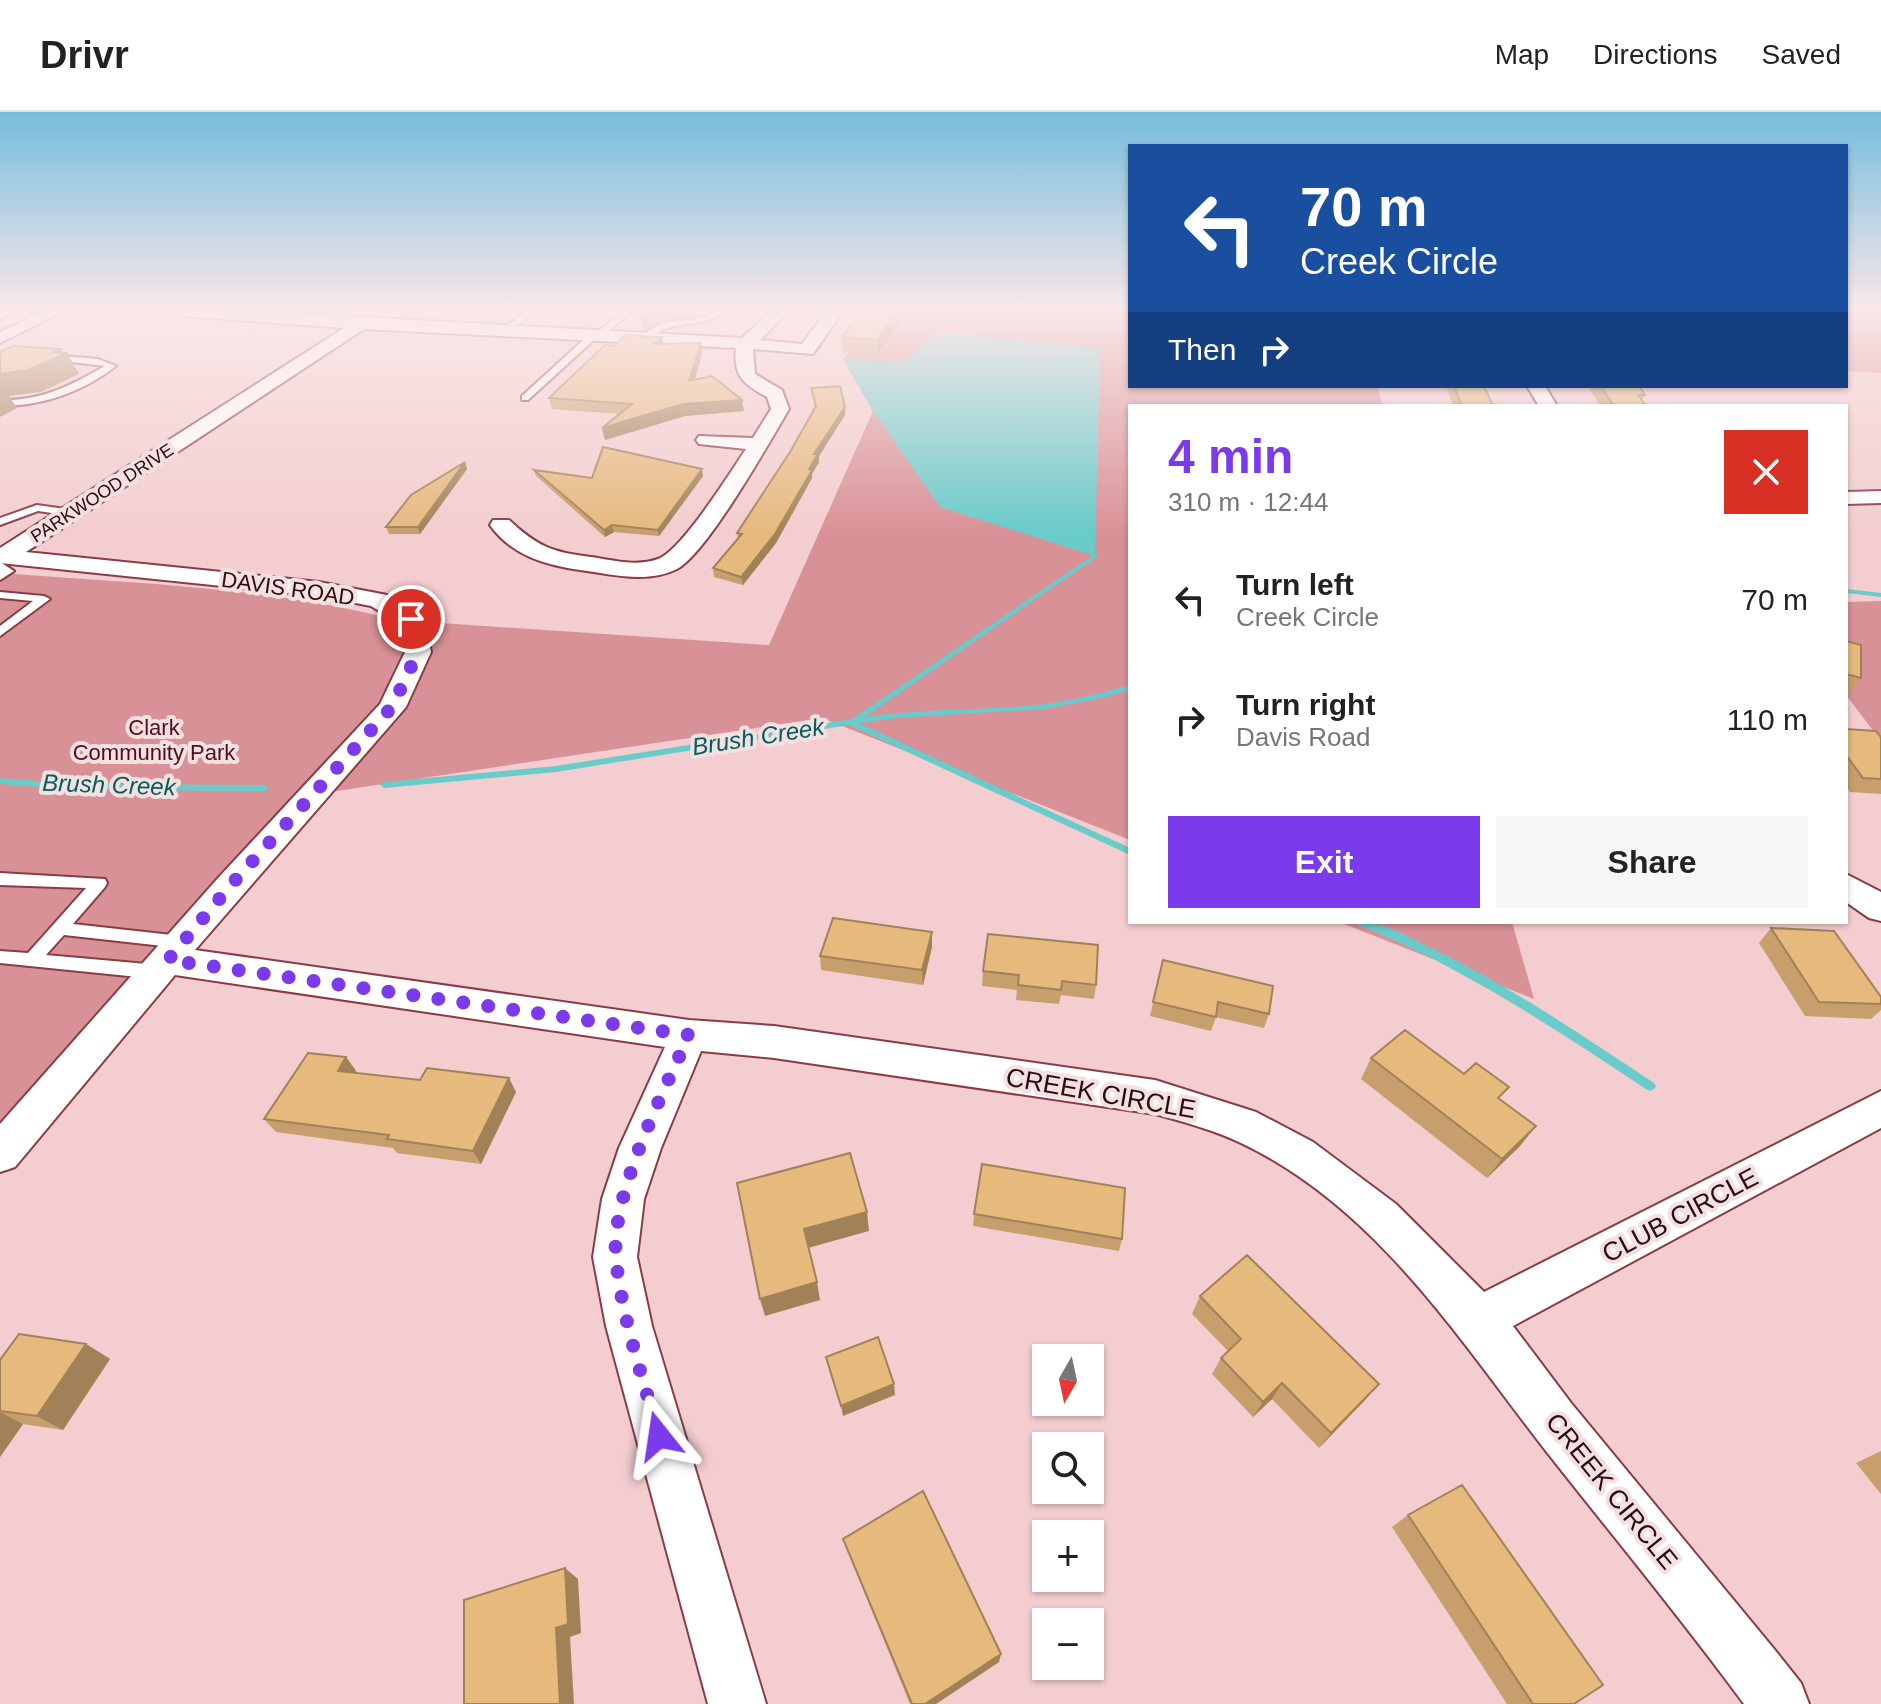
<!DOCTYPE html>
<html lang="en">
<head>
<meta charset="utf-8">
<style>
	:root { --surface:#fff; --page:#f6f6f6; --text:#222; --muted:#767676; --line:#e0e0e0; --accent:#7c3aed }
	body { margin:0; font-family:Helvetica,sans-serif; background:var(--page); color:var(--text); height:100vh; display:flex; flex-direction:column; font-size:30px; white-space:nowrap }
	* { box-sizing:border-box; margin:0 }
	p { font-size:26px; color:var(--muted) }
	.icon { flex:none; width:44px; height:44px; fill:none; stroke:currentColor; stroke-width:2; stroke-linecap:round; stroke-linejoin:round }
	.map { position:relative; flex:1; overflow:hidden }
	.drawer { position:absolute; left:1128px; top:292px; width:720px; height:520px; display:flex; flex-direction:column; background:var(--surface); border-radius:0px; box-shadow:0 2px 6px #0004 }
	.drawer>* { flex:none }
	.hud { position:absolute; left:1128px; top:32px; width:720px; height:244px; border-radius:0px; box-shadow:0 2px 6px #0004; background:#1a4fa0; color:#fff; overflow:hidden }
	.needle { width:52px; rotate:189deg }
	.fabs { position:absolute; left:1032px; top:1232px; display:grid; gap:16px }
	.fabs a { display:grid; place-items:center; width:72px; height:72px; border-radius:0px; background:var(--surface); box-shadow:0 2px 6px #0004; font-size:40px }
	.pin { position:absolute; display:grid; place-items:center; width:68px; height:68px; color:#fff; margin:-34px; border:4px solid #fff; border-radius:50%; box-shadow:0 2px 8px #0007 }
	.me { position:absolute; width:88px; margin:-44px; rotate:345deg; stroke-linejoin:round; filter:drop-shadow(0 0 6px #0008) }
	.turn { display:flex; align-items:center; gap:28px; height:168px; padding:0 40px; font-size:36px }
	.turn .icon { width:104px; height:104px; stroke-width:2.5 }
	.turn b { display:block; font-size:56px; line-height:68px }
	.then { display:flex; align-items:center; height:76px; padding:0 40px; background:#0003; gap:16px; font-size:30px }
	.round { display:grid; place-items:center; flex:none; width:84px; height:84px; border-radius:0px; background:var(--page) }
	.headline { display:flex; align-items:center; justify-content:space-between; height:136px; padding:0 40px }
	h1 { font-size:48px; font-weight:700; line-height:60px; color:var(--accent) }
	.cta { display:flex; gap:16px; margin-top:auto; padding:16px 40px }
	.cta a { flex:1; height:92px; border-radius:0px; background:var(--accent); color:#fff; font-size:32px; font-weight:700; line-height:92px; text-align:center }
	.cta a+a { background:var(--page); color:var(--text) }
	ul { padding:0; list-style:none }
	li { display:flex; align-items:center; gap:24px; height:120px; padding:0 40px }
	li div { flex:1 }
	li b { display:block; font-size:30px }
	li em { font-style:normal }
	header { display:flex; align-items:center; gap:48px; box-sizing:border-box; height:112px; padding:0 40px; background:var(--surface); border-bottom:2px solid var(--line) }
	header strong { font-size:38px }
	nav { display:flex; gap:44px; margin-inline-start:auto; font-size:28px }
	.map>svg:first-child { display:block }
	.green { fill:#d89196 }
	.water { fill:#69cbca }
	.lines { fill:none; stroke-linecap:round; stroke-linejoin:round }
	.stream { fill:#69cbca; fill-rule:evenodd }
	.service-casing { stroke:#8a3c46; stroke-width:4 }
	.minor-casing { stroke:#8a3c46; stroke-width:4 }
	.service { fill:#fff; fill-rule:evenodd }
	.minor { fill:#fff; fill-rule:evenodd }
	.wall { fill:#c69f6c }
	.shaded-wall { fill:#a18258 }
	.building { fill:#e6b97d; stroke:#a18258; stroke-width:2 }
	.route { stroke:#7c3aed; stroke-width:14; stroke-dasharray:0 25.2 }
	.labels { text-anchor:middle; stroke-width:8; stroke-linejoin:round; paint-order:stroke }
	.far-street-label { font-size:18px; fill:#2c0c10; stroke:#f3e0e1 }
	.street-label { font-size:22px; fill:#2c0c10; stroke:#f3e0e1 }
	.park-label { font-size:22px; fill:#510d1c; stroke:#f3e0e1 }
	.water-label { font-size:24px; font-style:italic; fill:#025d5d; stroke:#f3e0e1 }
	.near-street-label { font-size:26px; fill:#2c0c10; stroke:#f3e0e1 }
</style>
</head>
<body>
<header>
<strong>Drivr</strong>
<nav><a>Map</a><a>Directions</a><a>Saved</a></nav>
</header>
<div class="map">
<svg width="1881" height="1592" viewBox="0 0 1881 1592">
	<rect width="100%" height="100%" fill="#f3cdcf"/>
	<path class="green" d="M886 199H1130V274H1377L1383 294H1130V728L822 606 330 680 407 590 400 545 392 595 0 1030V461C129 471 271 475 396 508L769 533 873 299 843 247Z
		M1846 199H1881V261L1846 259Z
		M1881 489V629L1846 583V490Z
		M1339 810H1512L1534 887Z"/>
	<path class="water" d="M937 219 1100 236 1095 444 940 395 873 299 843 247 903 250Z"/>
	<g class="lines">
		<path class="stream" d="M1095 442 1098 444 1097 445 865 605C925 596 985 599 1045 592 1075 588 1102 581 1130 573V578L1102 586 1044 597 896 606 859 611 1130 736V743L849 613 556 660 384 676 380 673 384 670 556 654 852 607Z
			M1846 477 1881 481V485L1846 481Z
			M0 666 75 672 265 673 269 676 265 679 75 678 0 672Z
			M1358 810C1383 810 1405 823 1427 834 1507 872 1580 922 1654 971L1656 974 1654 977 1650 979 1646 977C1552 915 1464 856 1359 813Z"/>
		<defs>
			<path id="service" d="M7 199H17L0 207V202Z
				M29 199H57L58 200 54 202Z
				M526 199H535L508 221H502V217Z
				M623 199H632L601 226H596L528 288H522V284L590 222H595Z
				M717 199H726C702 219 670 204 649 228L642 226C666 198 690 216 717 199Z
				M49 243 98 247 116 254C83 280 42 294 0 294V288C41 289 70 274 105 254L46 247Z
				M37 393 72 398 77 401 72 404 38 399 0 413V406Z
				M0 450 14 459 0 468Z
				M0 480 44 484 50 487 0 524V514L33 489 0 486Z
				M0 761 105 767 107 771 105 775 73 812 181 824 187 826 189 830 187 834 181 836 64 823 46 843 158 853 164 855 166 860 164 865 158 867 0 851V839L28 841 86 776 0 773Z"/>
			<path id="minor" d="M43 199H64L0 231V220Z
				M174 199H248L742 226 772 199H789L760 228 802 232 827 199H843L813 242 753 237 755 262 782 278 789 297C769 331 707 441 677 457 647 472 611 462 580 458 545 453 511 443 490 413L493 408H509C538 435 552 440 591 445 613 448 636 455 658 447 682 438 730 361 746 337L699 332 696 328 699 324 753 326 771 297 767 285C743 272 733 264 736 236L364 217 26 440 319 470 387 483 420 502 424 507 431 540 406 595 195 838 689 908 774 914 1155 968 1256 1000 1313 1030 1396 1092 1484 1180 1881 979V1016L1513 1214 1571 1291 1774 1537 1801 1571 1809 1592H1744C1681 1506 1612 1423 1546 1339 1458 1226 1376 1095 1241 1031 1214 1018 1184 1010 1155 1002L774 946 701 939 661 1036 644 1087 637 1145 652 1214 766 1592H708L606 1214 593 1145 602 1087 619 1036 665 935 175 863 15 1055 0 1060V1012L219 765 380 592 405 540 399 511 371 494 319 484 0 451V436L344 216 182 204Z
				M1527 274H1545L1557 294H1539Z
				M1881 379V391L1846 392V380Z
				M1846 762 1881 780V809L1869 806 1846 790Z"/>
		</defs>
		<use href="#service" class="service-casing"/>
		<use href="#minor" class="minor-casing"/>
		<use href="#service" class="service"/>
		<use href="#minor" class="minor"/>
	</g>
	<path class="wall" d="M864 199H910L877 243 843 240 842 225Z
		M663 232 702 242 695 268 744 299 685 304 605 328 602 316 619 302 552 297 549 286 614 234Z
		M1446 274H1484L1493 294H1453Z
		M1588 274H1639L1645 283 1642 289 1646 294H1600Z
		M811 276 845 303 819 344V350L812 362V366L776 431 743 473 714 465 713 456 738 427 737 421 790 340 815 295Z
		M465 350 467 357 420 422H389L386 415Z
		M534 358 592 366 703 364 659 424 614 420 605 425 536 364Z
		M1846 529 1861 566 1850 581 1846 579Z
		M1846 617 1881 625V682L1850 680 1846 674Z
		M1771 816 1881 885V898L1871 907 1805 904 1759 831Z
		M932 835 923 873 821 858 820 844Z
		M1163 848 1269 902 1264 916 1216 905 1211 919 1150 904Z
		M983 859 1096 873 1094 887 1061 883 1059 892 1016 888 1017 878 982 874Z
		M346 945 356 959 355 961 516 980 481 1052 397 1041 393 1036 276 1020 264 1007Z
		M1371 946 1500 987 1520 1034 1487 1066 1361 967Z
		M974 1102 1122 1127 1119 1139 973 1114Z
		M1200 1184 1365 1288 1319 1336 1272 1287 1253 1305 1212 1262 1221 1246 1228 1239 1192 1202Z
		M86 1232 110 1247 63 1318 23 1312 0 1345V1248Z
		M1881 1339V1382L1856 1351Z
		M1408 1403 1574 1592H1507L1392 1415Z
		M843 1427 999 1550 936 1592H910L847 1438Z"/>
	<path class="shaded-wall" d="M659 199H698L693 204 668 207 644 218 642 206Z
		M898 199H910L877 243V228Z
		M662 225 664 235 654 232Z
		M701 231 702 242 691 280 689 269Z
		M60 237 63 242 67 241 79 262 41 280 9 284 17 296 0 305V262Z
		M742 288 744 299 685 304 605 328 602 316 683 292Z
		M845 295V303L819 344V350L812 362V366L776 431 743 473 741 465 809 357 814 342Z
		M465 350 467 357 420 422 418 415Z
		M702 357 703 364 659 424 658 418Z
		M612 413 614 420 605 425 604 418Z
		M932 820V835L923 873 922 858Z
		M346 945 356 959 348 973 338 959Z
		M509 966 516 980 481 1052 473 1039Z
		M1536 1014 1520 1034 1487 1066 1502 1047Z
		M867 1100 869 1119 808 1136 804 1117Z
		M817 1170 820 1188 765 1204 760 1187Z
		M86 1232 110 1247 63 1318 37 1304Z
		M1282 1271 1272 1287 1253 1305 1263 1290Z
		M894 1272 895 1283 843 1304 841 1294Z
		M1379 1272 1365 1288 1319 1336 1331 1321Z
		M0 1300 23 1312 0 1345Z
		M565 1456 578 1467 581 1521 570 1525 574 1592H560L556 1516Z
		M1001 1542 999 1550 936 1592H925Z"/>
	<path class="building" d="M649 199H659L642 206Z
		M864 199H898L877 228 842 225Z
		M625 223 662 225 654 232 701 231 689 269 712 264 742 288 683 292 602 316 632 292 549 286 605 233 614 234Z
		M12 234 60 237 54 240 67 241 28 258 0 262V240Z
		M840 274 845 295 814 342H818L809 357 812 358 775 422 741 465 713 456 742 422 737 421 790 340 816 294 811 276Z
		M1454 274H1484L1493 294H1462Z
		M1601 274H1639L1645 283H1638L1646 294H1614Z
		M603 335 702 357 658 418 612 413 604 418 534 358 592 366Z
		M465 350 418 415H386L411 383Z
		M1846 529 1861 533V566L1846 562Z
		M1846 617 1876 619 1881 625V667L1863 666 1846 643Z
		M833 806 932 820 922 858 820 844Z
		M1771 816 1834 819 1881 885V892L1819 890Z
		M988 822 1098 833 1096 873 1062 869 1061 878 1018 873 1019 863 983 859Z
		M1163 848 1273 874 1269 902 1218 890 1216 905 1153 890Z
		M1405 918 1464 962 1476 951 1509 975 1498 986 1536 1014 1502 1047 1371 946Z
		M308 941 346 945 338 959 420 968 427 956 509 966 473 1039 387 1027 389 1023 264 1007Z
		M850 1041 867 1100 804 1117 817 1170 760 1187 737 1071Z
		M982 1052 1125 1076 1122 1127 974 1102Z
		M1247 1143 1379 1272 1331 1321 1282 1271 1263 1290 1221 1246 1241 1227 1200 1184Z
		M19 1222 86 1232 37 1304 0 1299V1248Z
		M878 1225 894 1272 841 1294 826 1245Z
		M1462 1373 1603 1573 1574 1592H1533L1408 1403Z
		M923 1379 1001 1542 925 1592H912L843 1427Z
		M565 1456 568 1512 556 1516 560 1592H464V1488Z"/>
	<linearGradient id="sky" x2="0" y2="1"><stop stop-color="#75bddc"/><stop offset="0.47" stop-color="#fae8e9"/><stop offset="1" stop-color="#fae8e9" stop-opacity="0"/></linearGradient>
	<rect width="1881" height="422" fill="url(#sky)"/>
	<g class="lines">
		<path class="route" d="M411 507 418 540 392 595 231 773 168 848 689 923C663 981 610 1084 616 1147 622 1207 643 1266 659 1324"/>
	</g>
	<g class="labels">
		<g class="far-street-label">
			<text transform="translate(102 381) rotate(-33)" y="6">PARKWOOD DRIVE</text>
		</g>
		<g class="street-label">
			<text transform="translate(288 476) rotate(8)" y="8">DAVIS ROAD</text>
		</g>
		<g class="park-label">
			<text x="154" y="623">Clark<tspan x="154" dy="25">Community Park</tspan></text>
		</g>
		<g class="water-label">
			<text transform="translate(758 625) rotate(-9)" y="8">Brush Creek</text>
			<text transform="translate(109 673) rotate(2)" y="8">Brush Creek</text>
		</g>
		<g class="near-street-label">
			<text transform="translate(1101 981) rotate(10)" y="9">CREEK CIRCLE</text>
			<text transform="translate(1680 1103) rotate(-28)" y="9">CLUB CIRCLE</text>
			<text transform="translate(1612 1379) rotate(51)" y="9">CREEK CIRCLE</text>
		</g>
	</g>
</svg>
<div class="fabs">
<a><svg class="needle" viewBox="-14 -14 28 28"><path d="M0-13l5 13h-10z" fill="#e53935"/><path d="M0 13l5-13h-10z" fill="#767676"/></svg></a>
<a><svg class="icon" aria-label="search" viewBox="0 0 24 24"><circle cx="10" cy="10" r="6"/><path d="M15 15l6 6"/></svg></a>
<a>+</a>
<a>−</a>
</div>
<div class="pin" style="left:411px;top:507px;background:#d93025"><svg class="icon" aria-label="arrive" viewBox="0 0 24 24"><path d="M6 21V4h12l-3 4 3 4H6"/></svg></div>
<svg class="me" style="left:659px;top:1324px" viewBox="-20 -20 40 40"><path d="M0-17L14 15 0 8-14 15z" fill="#7c3aed" stroke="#fff" stroke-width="4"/></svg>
<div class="hud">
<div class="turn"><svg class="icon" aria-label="left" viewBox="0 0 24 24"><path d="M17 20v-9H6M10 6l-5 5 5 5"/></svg><div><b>70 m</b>Creek Circle</div></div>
<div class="then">Then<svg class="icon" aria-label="right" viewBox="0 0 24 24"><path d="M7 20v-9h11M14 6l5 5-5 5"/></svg></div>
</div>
<section class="drawer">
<div class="headline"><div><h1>4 min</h1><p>310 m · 12:44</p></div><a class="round" style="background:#d93025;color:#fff"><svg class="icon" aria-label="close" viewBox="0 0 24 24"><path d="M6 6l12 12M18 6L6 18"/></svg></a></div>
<ul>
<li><svg class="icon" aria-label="left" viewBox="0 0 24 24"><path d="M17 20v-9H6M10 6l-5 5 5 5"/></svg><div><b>Turn left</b><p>Creek Circle</p></div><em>70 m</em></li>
<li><svg class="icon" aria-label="right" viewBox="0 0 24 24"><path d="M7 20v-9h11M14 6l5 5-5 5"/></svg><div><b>Turn right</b><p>Davis Road</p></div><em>110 m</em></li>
</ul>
<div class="cta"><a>Exit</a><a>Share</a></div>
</section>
</div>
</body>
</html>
